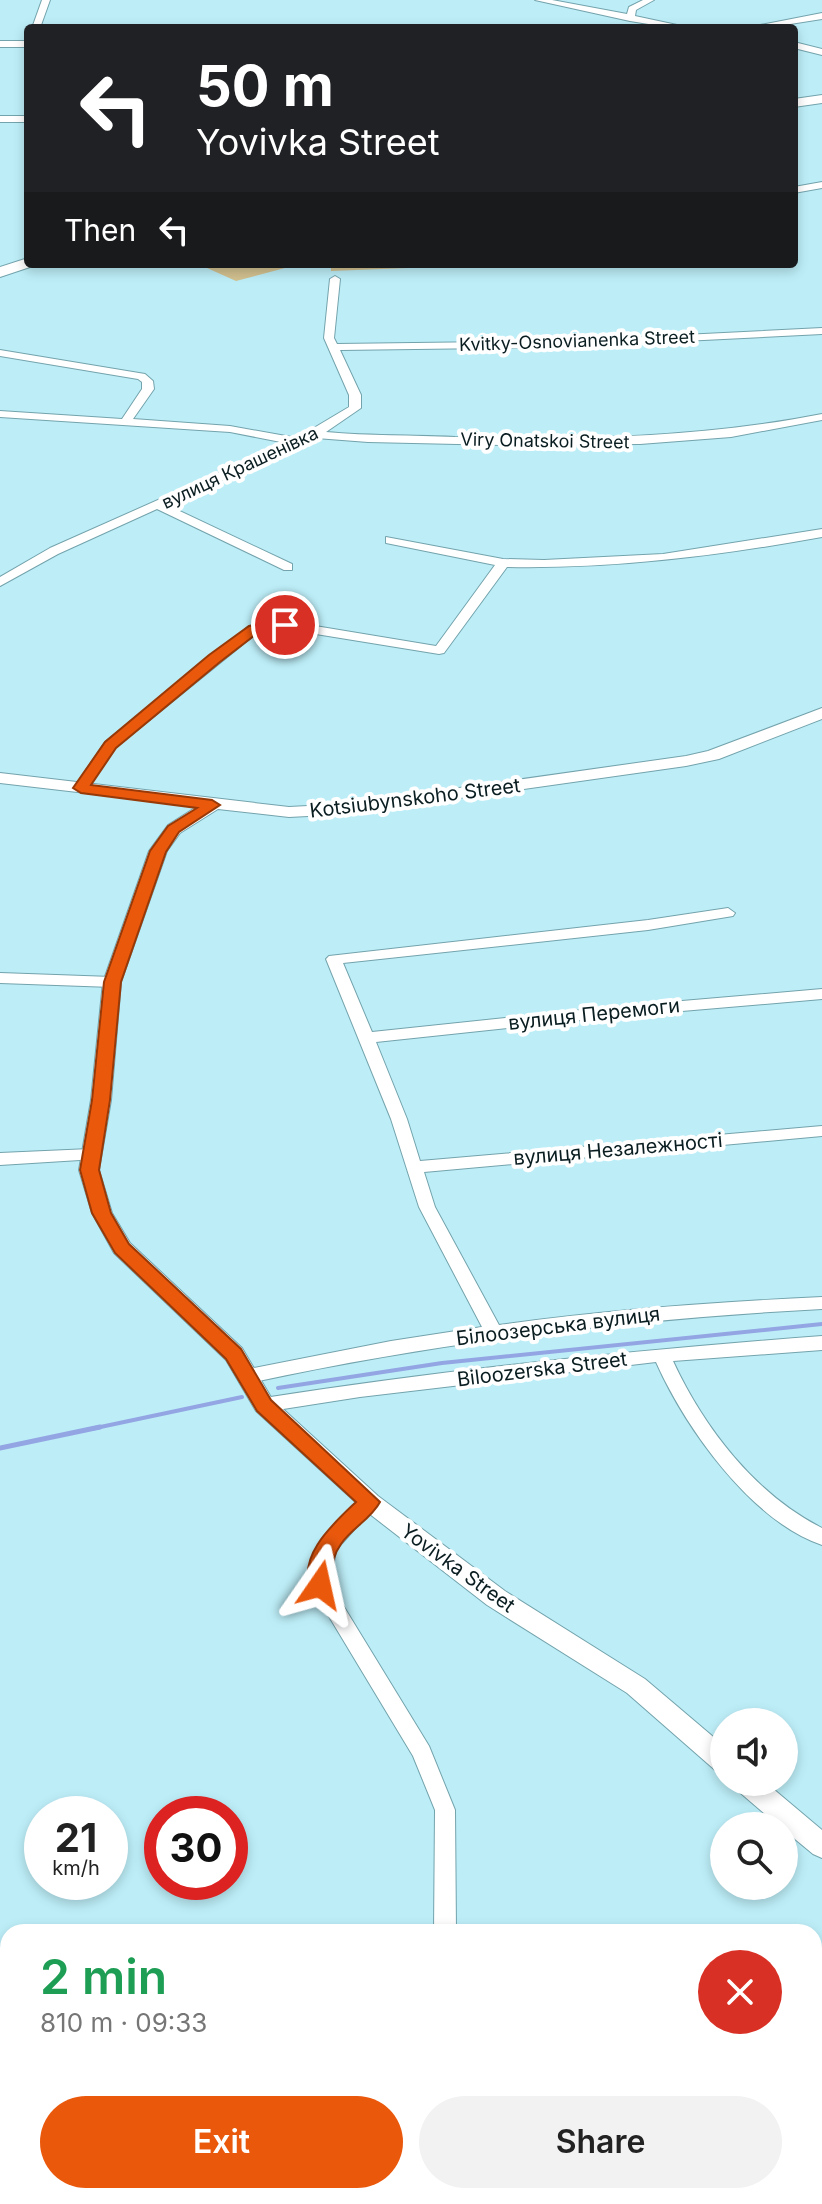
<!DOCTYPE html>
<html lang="en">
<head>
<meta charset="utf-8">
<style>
	:root { --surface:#fff; --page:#f2f2f2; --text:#222; --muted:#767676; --accent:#ea580c }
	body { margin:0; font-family:Inter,sans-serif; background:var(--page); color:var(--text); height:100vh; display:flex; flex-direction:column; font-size:30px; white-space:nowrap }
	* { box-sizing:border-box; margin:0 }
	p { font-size:26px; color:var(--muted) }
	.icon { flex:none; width:44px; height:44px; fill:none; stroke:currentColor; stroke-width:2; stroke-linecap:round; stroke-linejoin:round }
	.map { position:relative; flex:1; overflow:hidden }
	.details { position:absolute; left:0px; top:1924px; width:822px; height:280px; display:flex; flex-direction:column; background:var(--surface); border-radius:24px 24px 0 0; box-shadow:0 4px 12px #0003 }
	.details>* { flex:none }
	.guide { position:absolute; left:24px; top:24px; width:774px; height:244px; border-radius:8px; box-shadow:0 4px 12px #0003; background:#202124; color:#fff; overflow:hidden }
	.controls { position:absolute; left:710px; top:1708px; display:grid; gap:16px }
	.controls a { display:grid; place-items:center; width:88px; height:88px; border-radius:50%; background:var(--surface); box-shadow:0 4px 12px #0003; font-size:40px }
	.speed { position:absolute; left:24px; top:1796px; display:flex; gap:16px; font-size:40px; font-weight:700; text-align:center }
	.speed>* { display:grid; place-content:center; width:104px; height:104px; border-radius:50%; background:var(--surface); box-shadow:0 4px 12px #0003; line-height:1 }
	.speed small { font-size:20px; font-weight:400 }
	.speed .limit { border:12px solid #d22; background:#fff; color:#111 }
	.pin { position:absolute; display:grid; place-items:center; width:68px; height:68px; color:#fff; margin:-34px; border:4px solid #fff; border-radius:50%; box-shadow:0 2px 8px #0007 }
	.me { position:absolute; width:88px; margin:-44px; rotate:11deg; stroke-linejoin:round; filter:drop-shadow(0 0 6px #0008) }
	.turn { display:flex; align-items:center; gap:28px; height:168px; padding:0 40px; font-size:36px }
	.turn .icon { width:104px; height:104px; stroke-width:2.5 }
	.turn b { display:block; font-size:56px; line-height:68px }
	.then { display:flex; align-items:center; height:76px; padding:0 40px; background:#0003; gap:16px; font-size:30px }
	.round { display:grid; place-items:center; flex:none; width:84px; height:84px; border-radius:42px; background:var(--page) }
	.headline { display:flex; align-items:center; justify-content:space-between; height:136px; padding:0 40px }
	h1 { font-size:48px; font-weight:600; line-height:60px; color:#1e9e55 }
	.primary-button { display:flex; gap:16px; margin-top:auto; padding:16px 40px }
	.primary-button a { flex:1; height:92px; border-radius:48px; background:var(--accent); color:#fff; font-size:32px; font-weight:600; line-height:92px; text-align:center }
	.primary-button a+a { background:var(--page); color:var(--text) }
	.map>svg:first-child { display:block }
	.green { fill:#d2c190 }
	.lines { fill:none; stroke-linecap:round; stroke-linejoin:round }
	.stream-far1 { stroke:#93a6e3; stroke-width:4 }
	.stream { stroke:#93a6e3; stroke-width:5 }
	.minor-casing { stroke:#73a3ac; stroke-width:2 }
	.tertiary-casing { stroke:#73a3ac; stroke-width:2 }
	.secondary-casing { stroke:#73a3ac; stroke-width:2 }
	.minor { fill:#fff; fill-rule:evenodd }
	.tertiary { fill:#fff; fill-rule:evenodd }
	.secondary { fill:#fff; fill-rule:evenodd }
	.route { fill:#ea580c; stroke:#983908; stroke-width:2 }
	.labels { text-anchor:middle; stroke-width:8; stroke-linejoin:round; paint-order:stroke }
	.far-street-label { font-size:18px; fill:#0a1d21; stroke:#fff }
	.street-label { font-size:20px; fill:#0a1d21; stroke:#fff }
</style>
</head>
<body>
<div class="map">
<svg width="822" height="2204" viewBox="0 0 822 2204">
	<rect width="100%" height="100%" fill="#bdeef8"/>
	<path class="green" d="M198 264H300L236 281Z
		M331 264H512L331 271Z"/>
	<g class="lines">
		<path class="stream-far1" d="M278 1388 442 1363 822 1324
			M91 1429 242 1397"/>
		<path class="stream" d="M0 1448 100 1427"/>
		<defs>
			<path id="minor" d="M42 0H50L40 28H32Z
				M535 0H552L627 14 629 7 643 0H654L636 10 635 16 691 28H673L630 21Z
				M822 13V19L765 28H745Z
				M0 41H28V47H0Z
				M794 42 822 49V55L794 48Z
				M0 116H28V122H0Z
				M822 182V188L794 193V187Z
				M335 276 340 279 334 338 337 344 562 341 822 328V334L562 347 340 350 361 395V408L326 432C369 436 412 435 455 437 579 440 700 438 822 414V420L731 437 640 444 502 445 368 442 316 438 167 505 292 564V570H284L157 509 58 554 0 586V577L50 548 286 443 230 432 0 417V411L122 419 142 389V382L138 379 0 356V350L145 374 153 381 154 389 133 419 230 426 297 438 349 407V395L324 338 330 279Z
				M822 529V537C717 556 613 569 507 567L444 653 439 654 285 629 258 632 115 748 86 791H76L74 788 105 742 249 626 285 621 436 646 495 565 386 543V537L503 559 544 560 663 554Z
				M728 908 735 913 733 916 648 930 343 963 372 1032 600 1008 822 989V999L600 1018 376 1042 407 1119 420 1161 822 1126V1136L424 1172 435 1207 499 1325C606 1310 714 1302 822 1297V1309C628 1319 439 1342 249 1383L243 1381 240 1376 243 1371 249 1369 391 1341 482 1327 419 1207 391 1119 326 959 329 956 648 920Z
				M0 973 112 977 120 982 112 987 0 983Z
				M90 1149 96 1151 98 1155 96 1159 0 1165V1153Z
				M822 1336V1350L673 1361C704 1428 755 1494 822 1528V1545C751 1521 685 1427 656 1362L360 1397 264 1412 258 1410 255 1405 258 1400 264 1398C449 1369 635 1350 822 1336Z
				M370 1495 377 1497 379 1502 336 1550 330 1584 429 1746 455 1810 456 1932H434L435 1810 413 1756 310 1585C312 1542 334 1525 363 1497Z
				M428 2196H452L451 2204H427Z
				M756 2196H780L781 2204H757Z"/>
			<path id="tertiary" d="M822 708V719L719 759 686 766 346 814 289 817 218 809 180 833 167 851 121 982 111 1100 99 1170 112 1213 130 1243 242 1348 272 1399 378 1496 505 1591 645 1679 724 1746V1773L715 1770 627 1693 487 1605 362 1508 256 1411 226 1360 114 1253 92 1213 79 1170 91 1100 103 982 149 851 168 825 198 806 0 783V773L289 807 346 804 686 756 708 751Z
				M733 1782H765L822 1830V1858L813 1854 784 1830V1826H779L737 1790Z"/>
			<path id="secondary" d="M822 95V103L794 107V99Z
				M28 258V264H35L33 266 0 277V267Z"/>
		</defs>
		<use href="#minor" class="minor-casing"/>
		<use href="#tertiary" class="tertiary-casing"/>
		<use href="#secondary" class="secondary-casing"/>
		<use href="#minor" class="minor"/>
		<use href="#tertiary" class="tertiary"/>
		<use href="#secondary" class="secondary"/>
	</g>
	<path class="route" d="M285 620 292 625 290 628 259 632 220 662 116 748 91 785 212 800 220 805 179 832 166 852 121 982 110 1100 99 1170 111 1213 129 1244 241 1349 271 1400 380 1502C371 1519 352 1528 341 1544 327 1564 336 1575 328 1591L320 1594 312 1591C295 1557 334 1523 356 1502L257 1411 226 1359 115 1253 92 1213 80 1170 92 1100 104 982 150 851 168 826 197 808 81 793 73 788 105 742 209 655 249 626Z"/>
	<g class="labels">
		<g class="far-street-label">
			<text transform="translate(577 341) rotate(-2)" y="6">Kvitky-Osnovianenka Street</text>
			<text transform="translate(545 441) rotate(1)" y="6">Viry Onatskoi Street</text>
			<text transform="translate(240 468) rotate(-25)" y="6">вулиця Крашенівка</text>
		</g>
		<g class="street-label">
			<text transform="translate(415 798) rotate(-7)" y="7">Kotsiubynskoho Street</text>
			<text transform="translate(594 1014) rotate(-6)" y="7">вулиця Перемоги</text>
			<text transform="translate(618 1149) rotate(-5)" y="7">вулиця Незалежності</text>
			<text transform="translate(558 1326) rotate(-7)" y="7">Білоозерська вулиця</text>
			<text transform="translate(542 1369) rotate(-7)" y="7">Biloozerska Street</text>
			<text transform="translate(458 1568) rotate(36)" y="7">Yovivka Street</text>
		</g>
	</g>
</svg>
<div class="controls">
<a><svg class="icon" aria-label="sound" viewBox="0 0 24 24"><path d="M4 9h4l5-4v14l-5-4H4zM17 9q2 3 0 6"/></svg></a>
<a><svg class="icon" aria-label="search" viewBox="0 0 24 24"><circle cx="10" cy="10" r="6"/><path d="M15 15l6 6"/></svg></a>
</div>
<div class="speed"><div>21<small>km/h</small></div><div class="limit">30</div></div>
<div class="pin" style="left:285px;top:625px;background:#d93025"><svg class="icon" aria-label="arrive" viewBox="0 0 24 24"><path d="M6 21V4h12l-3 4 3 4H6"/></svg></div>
<svg class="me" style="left:320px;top:1585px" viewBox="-20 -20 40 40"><path d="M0-17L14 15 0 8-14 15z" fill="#ea580c" stroke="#fff" stroke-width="4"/></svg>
<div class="guide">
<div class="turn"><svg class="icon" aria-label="left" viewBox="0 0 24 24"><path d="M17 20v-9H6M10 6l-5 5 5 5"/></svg><div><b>50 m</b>Yovivka Street</div></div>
<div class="then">Then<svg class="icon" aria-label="left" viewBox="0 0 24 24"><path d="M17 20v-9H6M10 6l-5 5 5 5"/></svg></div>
</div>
<section class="details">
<div class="headline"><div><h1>2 min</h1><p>810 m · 09:33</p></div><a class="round" style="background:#d93025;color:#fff"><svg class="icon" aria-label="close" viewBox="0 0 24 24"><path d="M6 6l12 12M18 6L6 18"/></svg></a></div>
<div class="primary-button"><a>Exit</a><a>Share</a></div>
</section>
</div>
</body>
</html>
